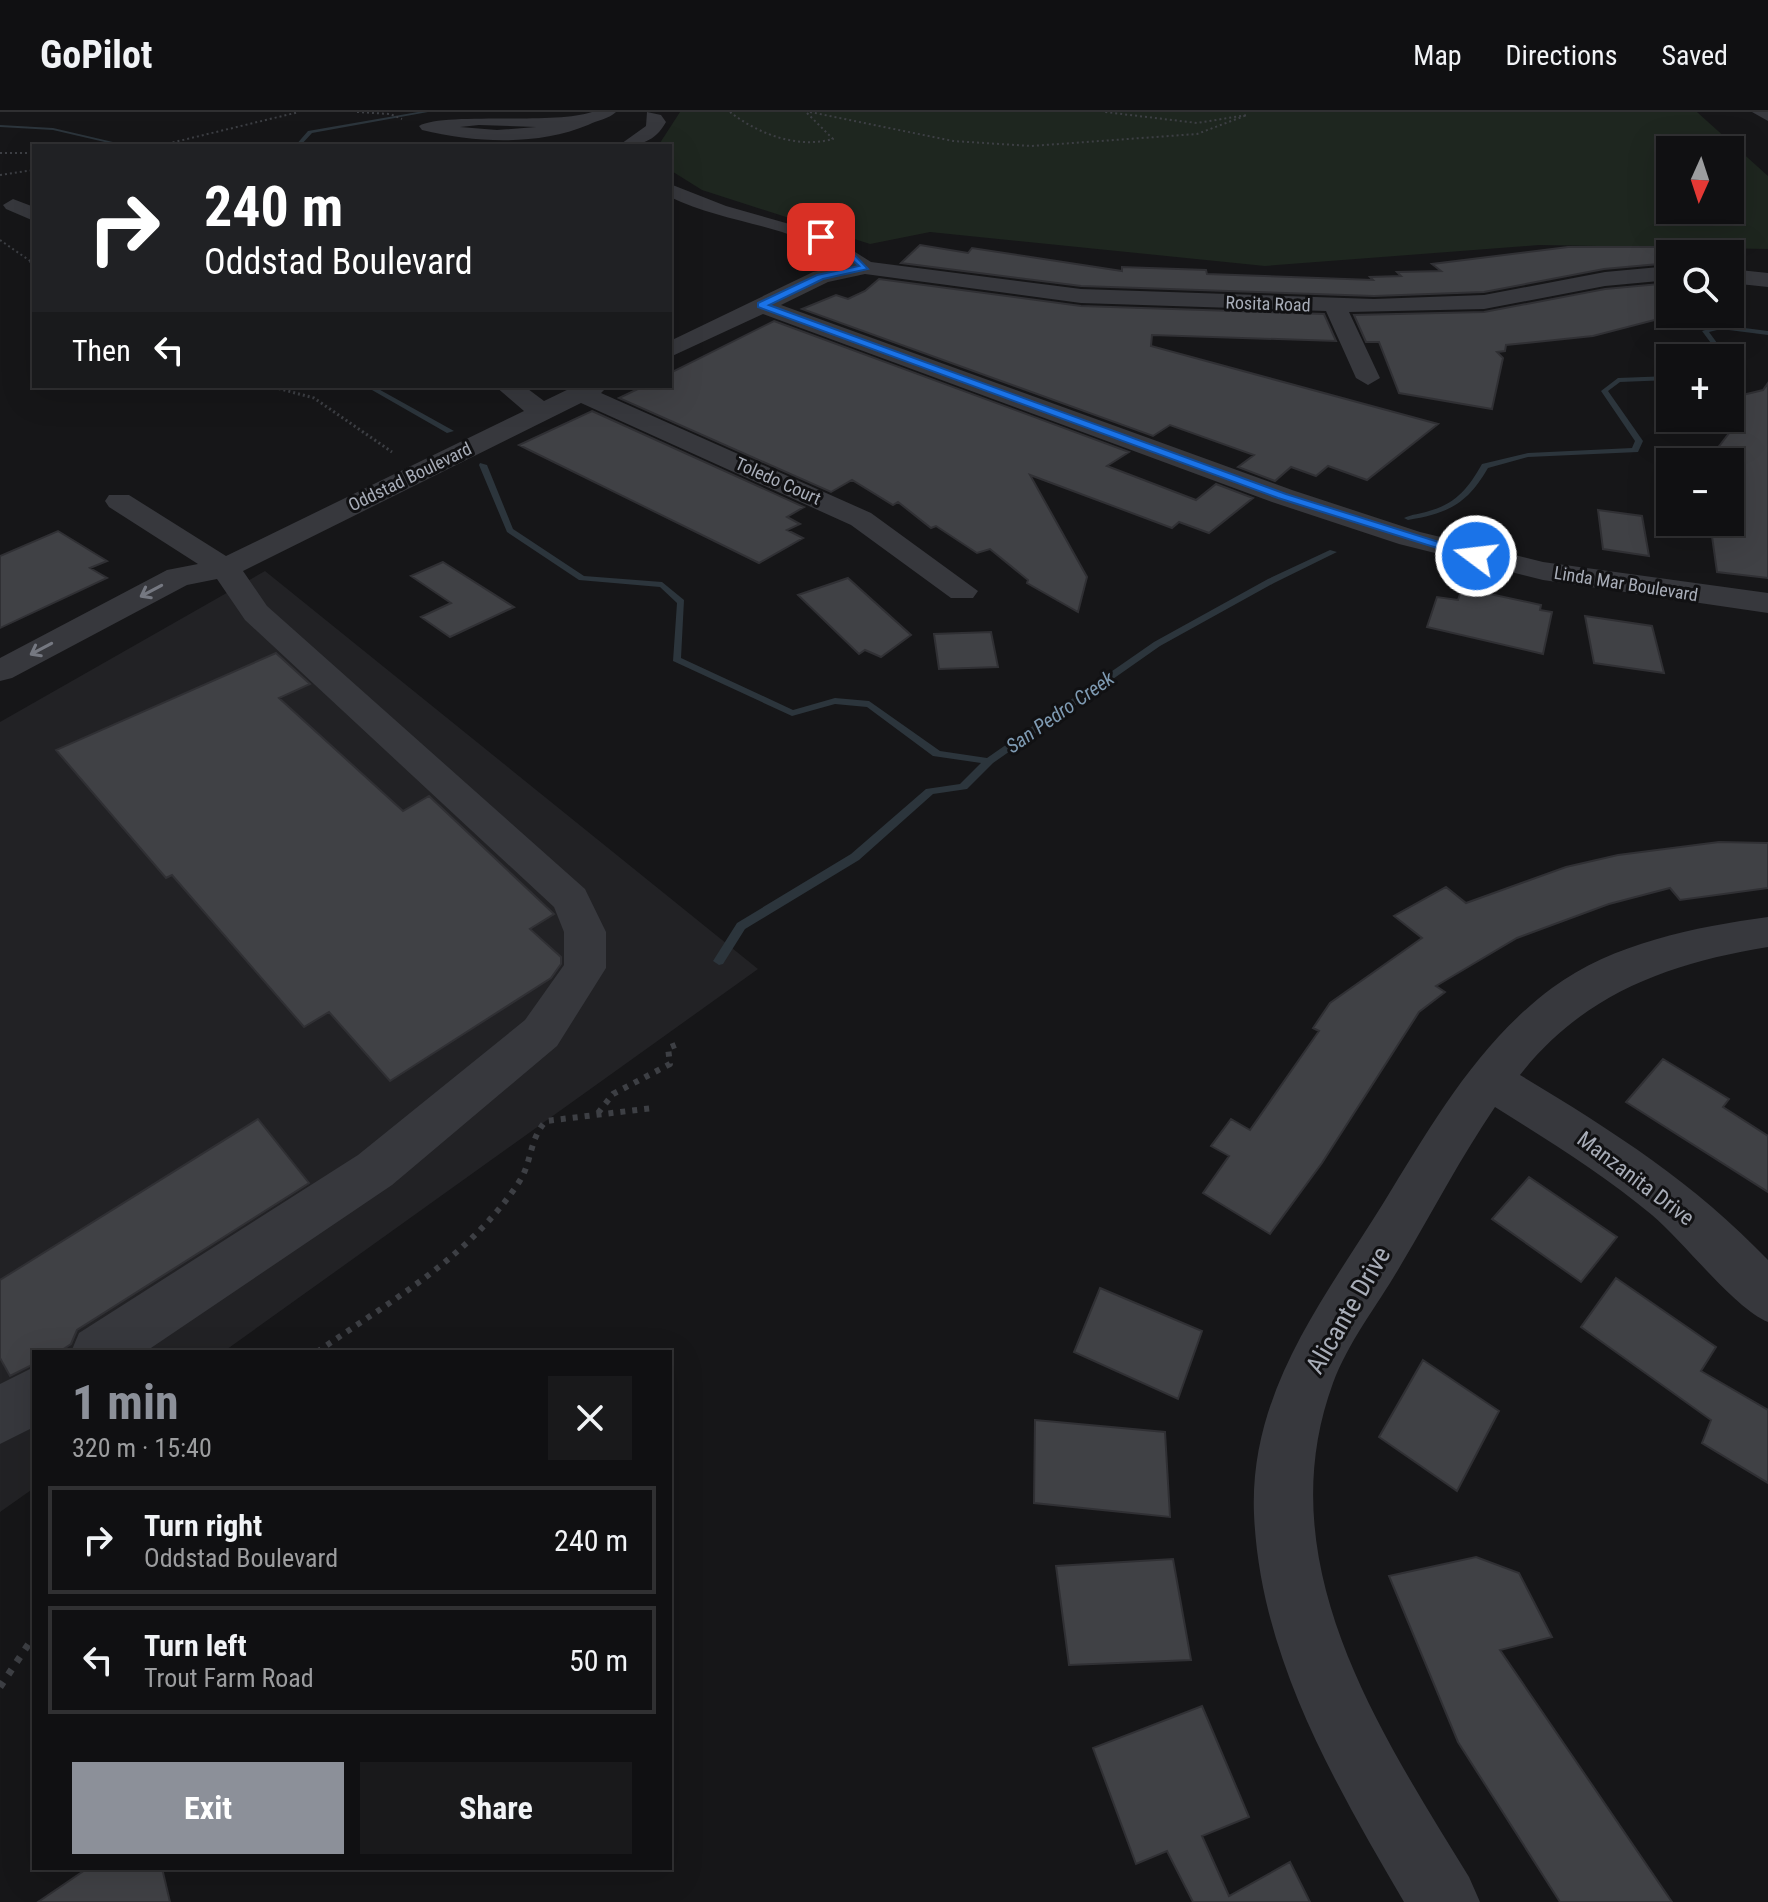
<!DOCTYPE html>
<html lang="en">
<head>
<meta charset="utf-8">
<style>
	:root { --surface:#101012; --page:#19191b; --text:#f1f3f6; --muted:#9c9d9f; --line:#303032; --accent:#8c9099 }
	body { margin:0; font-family:"Roboto Condensed",sans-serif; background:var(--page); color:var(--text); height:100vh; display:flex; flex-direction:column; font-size:30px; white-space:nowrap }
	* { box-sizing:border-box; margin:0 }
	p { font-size:26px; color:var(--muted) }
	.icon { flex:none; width:44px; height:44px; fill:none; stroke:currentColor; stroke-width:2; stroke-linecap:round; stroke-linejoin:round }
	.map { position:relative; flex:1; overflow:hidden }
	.panel { position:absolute; left:32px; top:1238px; width:640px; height:520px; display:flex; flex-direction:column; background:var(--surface); border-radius:0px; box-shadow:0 8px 32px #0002,0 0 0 2px var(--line) }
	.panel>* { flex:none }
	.guide { position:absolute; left:32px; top:32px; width:640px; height:244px; border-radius:0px; box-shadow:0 8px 32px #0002,0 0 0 2px var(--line); background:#202124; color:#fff; overflow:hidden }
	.needle { width:52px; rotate:183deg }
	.buttons { position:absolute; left:1656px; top:24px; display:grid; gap:16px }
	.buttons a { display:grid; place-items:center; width:88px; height:88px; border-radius:0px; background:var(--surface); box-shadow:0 8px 32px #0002,0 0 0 2px var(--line); font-size:40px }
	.pin { position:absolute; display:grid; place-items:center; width:68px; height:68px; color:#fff; margin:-34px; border-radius:16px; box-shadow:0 4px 12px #0006 }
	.me { position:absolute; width:88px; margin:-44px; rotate:285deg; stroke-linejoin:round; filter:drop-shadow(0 0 6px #0008) }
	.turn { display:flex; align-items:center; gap:28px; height:168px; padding:0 40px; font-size:36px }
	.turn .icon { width:104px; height:104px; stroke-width:2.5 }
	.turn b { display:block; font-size:56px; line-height:68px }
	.then { display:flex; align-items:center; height:76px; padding:0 40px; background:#0003; gap:16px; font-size:30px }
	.round { display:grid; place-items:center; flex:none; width:84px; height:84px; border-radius:0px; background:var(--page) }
	.headline { display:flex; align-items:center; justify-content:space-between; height:136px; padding:0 40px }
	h1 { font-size:48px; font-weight:700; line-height:60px; color:var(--accent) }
	.cta { display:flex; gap:16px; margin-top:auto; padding:16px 40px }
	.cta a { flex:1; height:92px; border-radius:0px; background:var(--accent); color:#fff; font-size:32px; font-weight:700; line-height:92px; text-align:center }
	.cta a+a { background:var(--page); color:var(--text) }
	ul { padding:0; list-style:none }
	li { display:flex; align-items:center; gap:24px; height:108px; margin:0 16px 12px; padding:0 24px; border:4px solid var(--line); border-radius:0px }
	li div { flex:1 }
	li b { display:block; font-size:30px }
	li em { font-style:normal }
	header { display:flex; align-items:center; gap:48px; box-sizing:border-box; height:112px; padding:0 40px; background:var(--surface); border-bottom:2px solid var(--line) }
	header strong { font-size:38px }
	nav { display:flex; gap:44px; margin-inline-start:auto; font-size:28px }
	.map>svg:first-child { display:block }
	.built { fill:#222225 }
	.green { fill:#1e261f; fill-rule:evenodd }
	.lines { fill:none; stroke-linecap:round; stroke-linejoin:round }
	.stream { fill:#2c353c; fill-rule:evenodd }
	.building { fill:#404145; stroke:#303034; stroke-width:2 }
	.path-far3 { stroke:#3d3f44; stroke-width:2; stroke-dasharray:2 3; stroke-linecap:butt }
	.path-far2 { stroke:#3d3f44; stroke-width:3; stroke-dasharray:2 3; stroke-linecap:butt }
	.path-far1 { stroke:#3d3f44; stroke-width:6; stroke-dasharray:5 7; stroke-linecap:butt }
	.path { stroke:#3d3f44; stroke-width:7; stroke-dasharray:6 9; stroke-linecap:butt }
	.minor { fill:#37383d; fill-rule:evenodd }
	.oneway { stroke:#757881 }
	.route { fill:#1a73e8; stroke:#114b97; stroke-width:2 }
	.labels { text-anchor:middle; stroke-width:6; stroke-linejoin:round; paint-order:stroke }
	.far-street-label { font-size:18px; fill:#a8adb8; stroke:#111113 }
	.far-water-label { font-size:20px; font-style:italic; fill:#7f9bb3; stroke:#111113 }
	.street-label { font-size:22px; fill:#a8adb8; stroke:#111113 }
	.near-street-label { font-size:26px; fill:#a8adb8; stroke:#111113 }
</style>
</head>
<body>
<header>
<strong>GoPilot</strong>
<nav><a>Map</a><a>Directions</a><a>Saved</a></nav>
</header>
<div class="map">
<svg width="1768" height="1790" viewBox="0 0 1768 1790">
	<rect width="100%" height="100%" fill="#161618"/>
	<path class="built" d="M265 459 758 857 223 1240H34V1376L0 1400V610Z"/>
	<path class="green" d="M680 0H1697L1768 64V137L1539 133 1265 154 930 120 870 132 702 78 670 58V34H658ZM1670 38H1730V98H1670Z"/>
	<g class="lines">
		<path class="stream" d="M418 0H428L312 21 300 34H295L308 19Z
			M0 13 53 16 130 34H122L53 18 0 15Z
			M1721 213 1768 219V223L1721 217 1709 220 1728 246H1722L1702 219Z
			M1670 264V268L1620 270 1608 279 1643 329 1638 340 1528 345 1488 356C1467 392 1449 401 1408 408L1404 406C1412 402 1421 402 1429 399 1456 392 1469 375 1482 352L1528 341 1632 336 1635 329 1601 279 1618 266Z
			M365 274H373L454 319 447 321Z
			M480 351 487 353 513 417 584 464 662 470 684 488 681 546 793 598 835 586 869 589 940 639 987 646 1154 530 1268 467 1330 438 1337 440 1274 471 1160 534 993 651 967 677 933 682 859 748 745 817 723 852 719 853 713 849 737 811 851 742 926 677 960 672 981 651 933 644 867 595 835 592 792 604 673 549 677 491 660 475 579 468 507 420 479 353Z"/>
	</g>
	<path class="building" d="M920 133 968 141 972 136 1122 159V155L1206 158 1207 162 1373 168 1370 165 1401 164 1397 160 1441 159 1432 152 1568 135H1670V151L1604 157 1484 180 1374 184 1081 174 901 151Z
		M879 167 1081 194 1324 202 1336 229 1152 223 1151 234 1438 312 1367 368 1328 354 1316 364 1291 355 1275 369 1238 355 1254 343 1170 313 1153 324 802 197 836 183 848 187 865 179Z
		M1670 171V204L1593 224 1506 233 1505 239 1497 240 1503 246 1492 297 1399 281 1379 230H1366L1354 203 1484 200 1605 177Z
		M774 209 1129 340 1107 354 1196 388 1216 372 1253 386 1209 421 1179 410 1172 416 1030 363 1087 465 1078 500 1027 471 1028 468 990 437 977 441 936 414 931 416 898 390 893 393 852 368 831 380 619 286 644 274H670V261Z
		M1768 271V466L1717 460 1710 410H1730V350H1707L1736 312 1730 310V286L1763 278Z
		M592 299 804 395 787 405 800 412 787 418 803 426 759 451 519 333Z
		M1598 398 1642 404 1649 444 1603 437Z
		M58 419 107 449 90 456 107 466 0 516V444Z
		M443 450 514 495 450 525 421 505 451 491 411 464Z
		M848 466 911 523 881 545 865 538 859 542 798 483Z
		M1462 476 1541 493 1540 498 1552 500 1543 542 1427 515 1437 485 1458 488Z
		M1585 504 1652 514 1664 561 1594 551Z
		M991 520 998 555 939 557 934 522Z
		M276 541 310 572 279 586 403 699 429 684 554 802 530 817 561 845V852L551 866 390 969 329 900 304 915 172 763 166 766 56 638Z
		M1719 730 1768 731V776L1680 788 1670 776 1609 792 1517 826 1436 874 1445 880 1419 900 1322 1051 1270 1122 1203 1081 1229 1044 1211 1034 1231 1007 1250 1018 1319 919 1313 916 1330 891 1422 826 1394 804 1446 775 1466 791 1566 755 1618 743Z
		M1663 947 1729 987 1723 995 1768 1024V1080L1626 990Z
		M258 1007 309 1071 77 1218 71 1232 59 1240H34V1252L10 1264 0 1246V1168Z
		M1529 1065 1617 1125 1581 1170 1492 1107Z
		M1616 1166 1716 1235 1701 1259 1768 1298V1371L1702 1331 1711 1308 1581 1215Z
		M1100 1176 1202 1219 1178 1287 1074 1240Z
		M1423 1248 1499 1299 1457 1379 1379 1325Z
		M1035 1308 1165 1320 1170 1405 1034 1391Z
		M1476 1445 1519 1461 1552 1525 1500 1538 1672 1790H1560L1458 1630 1389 1464Z
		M1173 1447 1191 1548 1069 1553 1056 1454Z
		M1202 1594 1249 1705 1202 1724 1229 1784 1290 1750 1310 1790H1193L1167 1739 1136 1752 1093 1636Z
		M88 1756H162L170 1790H38Z"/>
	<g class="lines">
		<path class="path-far3" d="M357 0 390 2 402 7
			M730 0C758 22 798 37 833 27L806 0
			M810 0 953 29 1031 34 1197 22 1247 3 1197 11 1105 0
			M158 34 299 0
			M0 41H34
			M0 63 34 58
			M0 128 33 151"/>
		<path class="path-far2" d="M30 149 34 152
			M269 274 314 286 392 340"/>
		<path class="path-far1" d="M598 1001 613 982 670 952 668 936 678 932
			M317 1240C390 1189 469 1146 519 1070 532 1051 529 1027 546 1009L653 996"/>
		<path class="path" d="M0 1575 34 1524"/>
		<path class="minor" d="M592 0H616C609 7 598 8 588 13 537 34 476 31 422 18L419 14C443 0 554 13 592 0ZM479 13 536 15 497 18 460 15Z
			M647 0 661 3 666 10C655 30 639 34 618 34L646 14Z
			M1752 0H1768V9Z
			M670 72 726 94 828 123 871 150 1081 177 1374 187 1484 183 1605 160 1670 154V168L1605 174 1484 197 1349 200 1380 266 1368 273 1356 266 1326 199 1081 191 865 162 828 170 781 193 1292 378 1420 420 1543 450 1768 481V501L1543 468 1399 432 1272 390 763 202 670 245V229L813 160 848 153C797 112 727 113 670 85Z
			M13 87 34 95V109L6 97 3 93Z
			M1730 157 1768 161V175L1730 171Z
			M495 274H524L544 289 575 274H608L601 281 871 401 978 479 973 486H951L851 413 581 291 243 459 267 494 585 777 606 820V856L557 934 392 1073 145 1240H71L79 1221 358 1043 525 908 564 853V820L554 795 245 508 217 467 187 473 12 566 0 569V546L167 458 198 452 109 395 105 389 109 383H129L226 444 524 299Z
			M1768 805V835C1669 851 1583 882 1520 963 1610 1017 1695 1071 1768 1148V1210C1734 1196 1685 1131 1652 1103 1603 1062 1549 1029 1495 995 1461 1045 1433 1099 1402 1151 1380 1190 1349 1228 1333 1271 1267 1451 1379 1618 1469 1765L1480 1790H1404C1334 1670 1260 1544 1254 1402 1249 1280 1324 1187 1384 1090 1432 1012 1477 932 1552 876 1613 831 1695 815 1768 805Z
			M34 1255V1315L0 1332V1272Z"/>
	</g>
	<defs><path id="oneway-shaft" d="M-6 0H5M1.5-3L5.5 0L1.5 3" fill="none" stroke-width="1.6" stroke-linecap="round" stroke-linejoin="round" transform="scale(2)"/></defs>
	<g class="oneway">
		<use href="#oneway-shaft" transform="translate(151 479) rotate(152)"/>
		<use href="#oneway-shaft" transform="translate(41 537) rotate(152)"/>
	</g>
	<path class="route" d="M821 123 845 133 868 157 823 167 769 193 1286 382 1483 444 1472 447 1278 386 758 195V191L817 163 859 154 839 136 818 127Z"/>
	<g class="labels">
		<g class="far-street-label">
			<text transform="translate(1268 192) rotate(2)" y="6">Rosita Road</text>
			<text transform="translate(410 365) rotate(-26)" y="6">Oddstad Boulevard</text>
			<text transform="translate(778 369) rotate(24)" y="6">Toledo Court</text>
			<text transform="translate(1626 472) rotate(9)" y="6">Linda Mar Boulevard</text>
		</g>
		<g class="far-water-label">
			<text transform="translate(1060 600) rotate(-35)" y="7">San Pedro Creek</text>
		</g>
		<g class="street-label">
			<text transform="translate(1636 1066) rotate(37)" y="8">Manzanita Drive</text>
		</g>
		<g class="near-street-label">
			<text transform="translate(1348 1198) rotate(-60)" y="9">Alicante Drive</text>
		</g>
	</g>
</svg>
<div class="buttons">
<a><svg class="needle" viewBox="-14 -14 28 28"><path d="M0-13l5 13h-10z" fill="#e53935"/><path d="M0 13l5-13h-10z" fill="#9c9d9f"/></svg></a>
<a><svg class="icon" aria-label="search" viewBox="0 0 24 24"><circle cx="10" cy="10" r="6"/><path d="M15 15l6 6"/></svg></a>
<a>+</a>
<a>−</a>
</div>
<div class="pin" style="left:821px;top:125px;background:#d93025"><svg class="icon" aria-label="arrive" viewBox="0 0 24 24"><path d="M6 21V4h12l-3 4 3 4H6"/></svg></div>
<svg class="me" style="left:1476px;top:444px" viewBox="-20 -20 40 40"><circle r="17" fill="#1a73e8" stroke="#fff" stroke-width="3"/><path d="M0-11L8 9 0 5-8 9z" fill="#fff"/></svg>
<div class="guide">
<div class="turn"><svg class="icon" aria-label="right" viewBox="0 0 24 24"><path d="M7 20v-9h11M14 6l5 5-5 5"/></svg><div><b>240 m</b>Oddstad Boulevard</div></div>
<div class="then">Then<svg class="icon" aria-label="left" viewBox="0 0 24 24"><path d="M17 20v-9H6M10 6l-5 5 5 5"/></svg></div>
</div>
<section class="panel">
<div class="headline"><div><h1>1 min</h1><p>320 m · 15:40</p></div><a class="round"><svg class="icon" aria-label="close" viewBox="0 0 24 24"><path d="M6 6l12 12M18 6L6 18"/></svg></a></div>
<ul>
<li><svg class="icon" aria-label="right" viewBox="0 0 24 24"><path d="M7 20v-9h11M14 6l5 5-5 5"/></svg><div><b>Turn right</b><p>Oddstad Boulevard</p></div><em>240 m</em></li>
<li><svg class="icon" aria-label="left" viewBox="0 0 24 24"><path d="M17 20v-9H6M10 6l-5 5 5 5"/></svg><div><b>Turn left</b><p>Trout Farm Road</p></div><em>50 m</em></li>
</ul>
<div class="cta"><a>Exit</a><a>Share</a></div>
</section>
</div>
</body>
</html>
